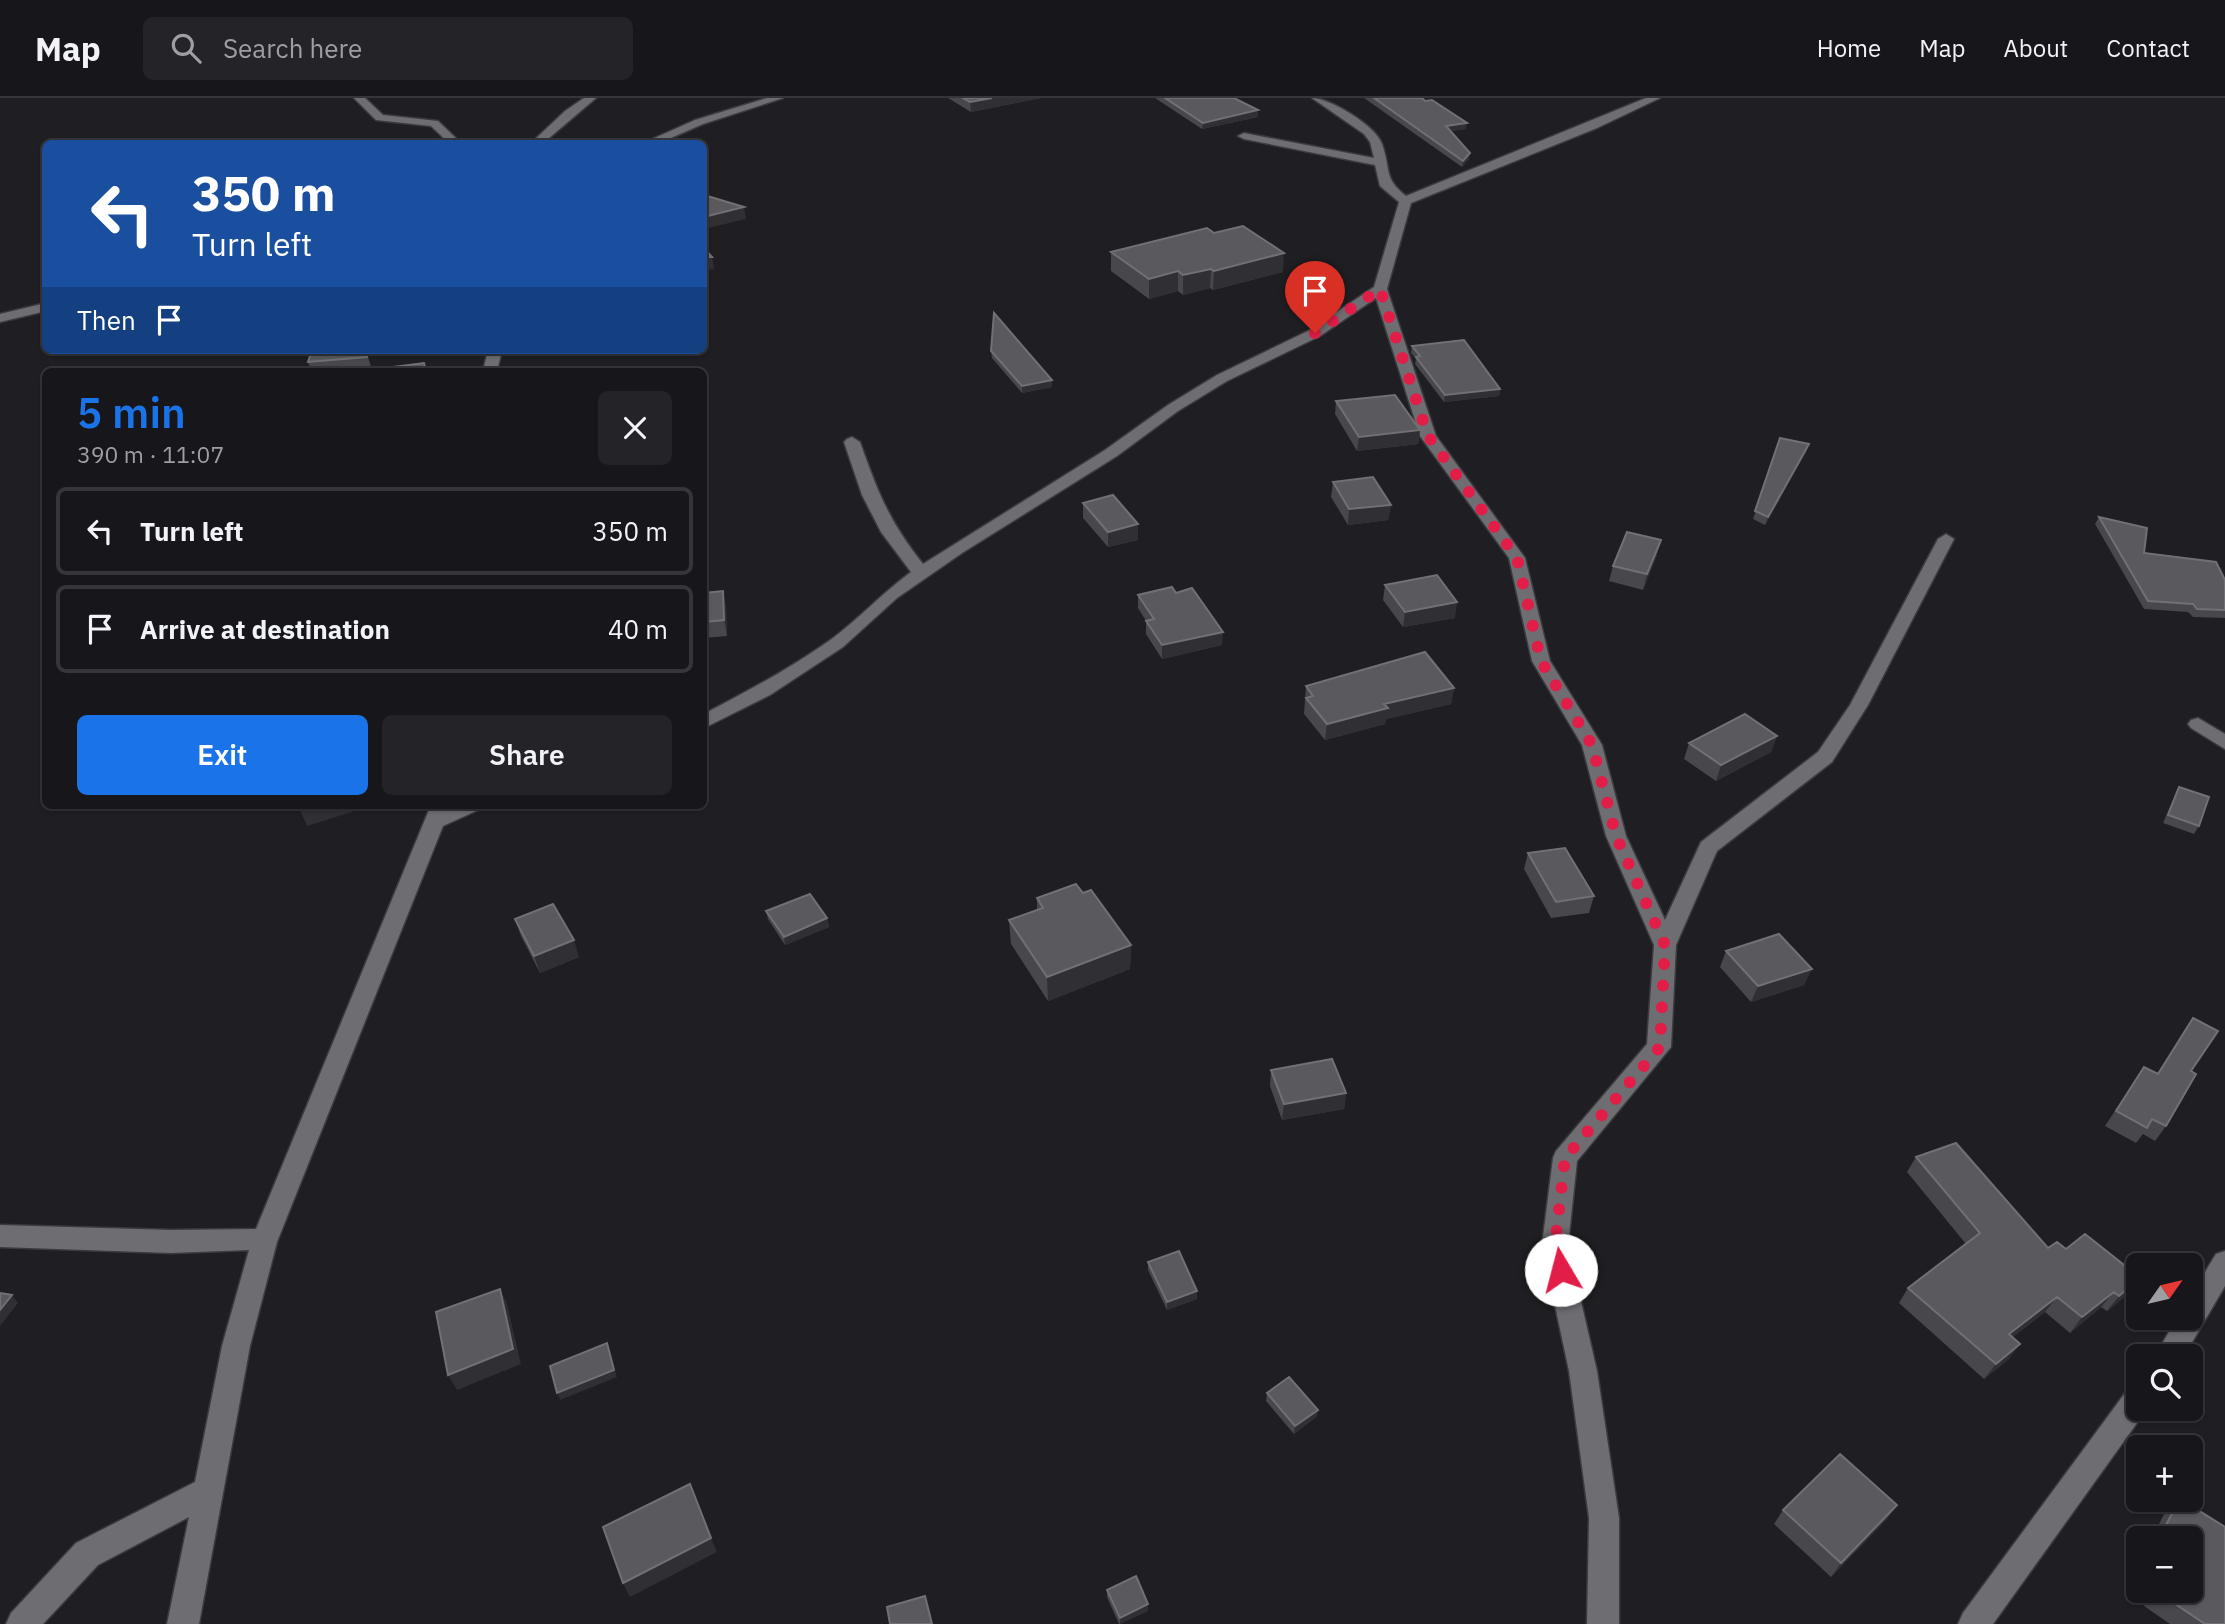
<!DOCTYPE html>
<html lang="en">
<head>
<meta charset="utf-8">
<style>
	:root { --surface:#17161a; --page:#242327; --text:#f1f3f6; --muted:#9e9fa2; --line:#363539; --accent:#1a73e8 }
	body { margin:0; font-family:"IBM Plex Sans",sans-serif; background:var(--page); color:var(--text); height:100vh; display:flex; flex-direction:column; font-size:26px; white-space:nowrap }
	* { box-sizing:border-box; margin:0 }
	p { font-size:23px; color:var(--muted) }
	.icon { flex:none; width:38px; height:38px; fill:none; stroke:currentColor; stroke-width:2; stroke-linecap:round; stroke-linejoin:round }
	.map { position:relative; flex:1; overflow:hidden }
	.details { position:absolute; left:42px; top:270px; width:665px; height:441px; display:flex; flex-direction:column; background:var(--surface); border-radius:10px; box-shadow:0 2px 5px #0004,0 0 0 2px var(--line) }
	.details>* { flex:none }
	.top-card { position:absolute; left:42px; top:42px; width:665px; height:214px; border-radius:10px; box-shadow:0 2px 5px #0004,0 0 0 2px var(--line); background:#1a4fa0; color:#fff; overflow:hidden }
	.needle { width:46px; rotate:56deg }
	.fabs { position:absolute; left:2126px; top:1155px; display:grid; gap:14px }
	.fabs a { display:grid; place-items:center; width:77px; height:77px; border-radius:10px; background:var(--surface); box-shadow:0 2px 5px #0004,0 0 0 2px var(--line); font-size:35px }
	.pin { position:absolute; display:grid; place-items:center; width:60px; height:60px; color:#fff; margin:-72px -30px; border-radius:50% 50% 50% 0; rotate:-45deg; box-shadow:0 0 7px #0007 }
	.pin .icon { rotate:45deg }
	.me { position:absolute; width:77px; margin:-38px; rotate:352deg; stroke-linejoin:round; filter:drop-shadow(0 0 5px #0008) }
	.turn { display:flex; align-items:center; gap:24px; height:147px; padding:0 35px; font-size:32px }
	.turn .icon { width:91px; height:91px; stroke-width:2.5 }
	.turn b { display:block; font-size:49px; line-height:60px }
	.then { display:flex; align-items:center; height:66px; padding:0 35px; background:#0003; gap:14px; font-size:26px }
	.round { display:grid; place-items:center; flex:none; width:74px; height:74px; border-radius:10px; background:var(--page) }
	.head { display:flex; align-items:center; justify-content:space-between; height:119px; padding:0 35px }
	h1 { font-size:42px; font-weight:600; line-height:52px; color:var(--accent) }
	.primary-button { display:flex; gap:14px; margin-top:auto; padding:14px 35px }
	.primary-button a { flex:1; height:80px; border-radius:10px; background:var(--accent); color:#fff; font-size:28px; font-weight:600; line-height:80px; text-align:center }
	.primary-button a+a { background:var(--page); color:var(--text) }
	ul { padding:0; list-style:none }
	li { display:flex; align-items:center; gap:21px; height:88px; margin:0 14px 10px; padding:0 21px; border:4px solid var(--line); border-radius:10px }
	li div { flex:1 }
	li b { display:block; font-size:26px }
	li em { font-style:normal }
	header { display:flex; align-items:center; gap:42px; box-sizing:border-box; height:98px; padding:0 35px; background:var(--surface); border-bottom:2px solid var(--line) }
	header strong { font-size:33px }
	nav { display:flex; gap:38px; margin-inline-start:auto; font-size:24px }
	.search { width:490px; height:63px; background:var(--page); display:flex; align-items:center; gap:18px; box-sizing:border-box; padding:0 24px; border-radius:10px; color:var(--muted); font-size:26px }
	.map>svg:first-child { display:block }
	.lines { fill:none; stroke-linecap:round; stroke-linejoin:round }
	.street-casing { stroke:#3b3a3e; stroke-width:3 }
	.street { fill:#6e6d72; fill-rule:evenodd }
	.wall { fill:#48474b }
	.shaded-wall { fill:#302f33 }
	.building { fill:#5a595d; stroke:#717074; stroke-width:2 }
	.route { stroke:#e11d48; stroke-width:12; stroke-dasharray:0 21.6 }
</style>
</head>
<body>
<header>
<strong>Map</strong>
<div class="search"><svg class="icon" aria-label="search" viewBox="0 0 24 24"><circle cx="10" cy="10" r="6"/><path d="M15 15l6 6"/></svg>Search here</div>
<nav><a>Home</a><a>Map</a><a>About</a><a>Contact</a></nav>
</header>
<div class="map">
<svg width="2225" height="1526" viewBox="0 0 2225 1526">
	<rect width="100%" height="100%" fill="#1f1e22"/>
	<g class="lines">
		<defs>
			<path id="street" d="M354 0H365L383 17 438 23 462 46H450L431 28 376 22Z
				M584 0H596L542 46H530L565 13Z
				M767 0H783L703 26 657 46H641L695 22Z
				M1312 0C1330 0 1376 28 1382 46 1391 71 1383 80 1406 98L1646 0H1660L1597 30 1411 105 1387 191 1436 338 1525 460 1550 563 1602 647 1626 738 1665 822 1701 744 1818 654 1850 607 1938 441 1946 436 1954 441 1868 607 1832 664 1717 753 1676 847 1671 949 1577 1063 1568 1147 1597 1273 1619 1420V1526H1587L1589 1420 1569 1273 1542 1147 1553 1060 1556 1053 1647 946 1654 847 1606 738 1582 647 1532 563 1509 460 1420 338 1376 200 1320 238 1227 283 1178 313 1117 358 962 455 897 500 843 549 770 597 704 630V616C746 594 789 571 829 543 858 522 882 495 911 474L881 434 862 397 844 344 847 341 852 339 860 344C878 395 889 423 923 466L1105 352 1168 307 1217 277 1310 232 1374 189 1399 104 1380 88 1375 67 1244 41 1238 38 1244 35 1374 60 1370 44 1364 36Z
				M46 205V213L0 224V216Z
				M488 252H502L497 273H483Z
				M2198 620 2225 636V651L2191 630 2188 626 2191 622Z
				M431 707H481L478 712 443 728 277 1144 250 1248 199 1526H167L189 1419 98 1467 43 1526H6L11 1515 76 1445 195 1384 222 1248 249 1152 171 1155 0 1149V1127L171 1132 256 1131Z
				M2225 1153V1188L2184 1258H2155L2177 1220H2191V1197L2216 1156Z
				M2138 1287V1311H2147L1993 1526H1958L1963 1515 2128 1291Z"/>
		</defs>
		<use href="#street" class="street-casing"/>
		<use href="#street" class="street"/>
	</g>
	<path class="wall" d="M948 0H1041L971 14Z
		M1155 0H1234L1258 12V19L1202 31Z
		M1364 0H1422L1425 3 1466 31 1451 33 1469 61 1462 69Z
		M1111 154 1283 174 1213 192 1210 190 1183 197 1178 193 1149 201 1111 173Z
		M1412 248 1500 291 1499 298 1444 304 1415 266 1416 261 1411 255Z
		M366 252 372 272 424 265 427 273H361L369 272 311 273 308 264Z
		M991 253 1052 282V289L1022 295 992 260Z
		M1336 303 1420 332 1418 346 1357 353 1335 316Z
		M1780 340 1809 346 1806 354 1765 427 1753 421Z
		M1333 384 1391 407 1388 422 1348 427 1331 399Z
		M1083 405 1138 442 1108 449 1083 420Z
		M2099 419 2144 455 2225 482V520L2193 519 2188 514 2144 511 2095 426Z
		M1657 457 1643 492 1609 483 1613 468Z
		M1385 487 1455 520 1403 529 1383 502Z
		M723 493 726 509 727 538 704 540V495Z
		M1176 495 1222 547 1162 561 1146 536V523L1138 510V497Z
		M1306 588 1454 590 1451 606 1386 621 1385 626 1325 642 1304 616Z
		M1777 638 1771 654 1716 683 1684 661 1689 645Z
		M2179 689 2199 728 2194 736 2163 725 2175 697Z
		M1528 755 1594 798 1589 815 1551 820 1524 771Z
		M1083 795 1131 847 1130 871 1048 903 1011 846 1009 822 1037 812V800Z
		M766 813 827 820 829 829 785 847 768 821Z
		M515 821 579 859 540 875 521 838Z
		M1726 853 1804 887 1751 904 1720 869Z
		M2193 920 2191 973 2166 1028 2155 1043 2143 1036 2136 1045 2105 1028 2144 969 2157 976Z
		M1271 972 1346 995 1344 1011 1282 1022 1270 988Z
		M1916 1059 2048 1150 2066 1151 2138 1178V1183L2128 1196 2107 1213 2101 1209 2070 1235 2045 1214 2013 1239 2009 1261 1984 1281 1899 1205 1908 1190 1966 1146 1907 1074Z
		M1148 1164 1197 1193V1201L1167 1212 1148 1172Z
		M1267 1295 1318 1312 1316 1319 1294 1336 1266 1303Z
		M2178 1402H2182L2225 1526H2170L2144 1508 2151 1493H2191V1440H2152L2165 1414Z
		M1897 1407 1887 1421 1831 1479 1774 1426 1783 1412Z
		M1107 1492 1148 1513 1119 1526 1107 1499Z"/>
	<path class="shaded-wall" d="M992 0H1041L971 14 970 4Z
		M1258 12V19L1202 31 1203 25Z
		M1467 25 1466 31 1445 34 1446 28Z
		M1470 55 1469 61 1462 69 1463 63Z
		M744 109 746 121 704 131V119Z
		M1284 155 1283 174 1213 192 1214 173Z
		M704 159H712L714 171 704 172Z
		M1211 171 1210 190 1183 197V177Z
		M1178 173V193L1149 201V181Z
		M1052 282V289L1022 295V288Z
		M1500 291 1499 298 1444 304 1445 297Z
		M1420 332 1418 346 1357 353 1359 339Z
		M1809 346 1806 354 1765 427 1768 419Z
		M1391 407 1388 422 1348 427 1349 411Z
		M1138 426V442L1108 449V434Z
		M1661 442 1657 457 1643 492 1647 476Z
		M723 493 726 509 727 538 724 522Z
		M1457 504 1455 520 1403 529 1405 514Z
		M1223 534 1222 547 1162 561V547Z
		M1454 590 1451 606 1386 621 1385 626 1325 642 1327 626 1384 606Z
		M1777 638 1771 654 1716 683 1721 667Z
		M314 707H374L307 728 300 712Z
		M827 820 829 829 785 847 784 839Z
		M574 842 579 859 540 875 534 858Z
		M1131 847 1130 871 1048 903 1047 879Z
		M1812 871 1804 887 1751 904 1758 888Z
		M1346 995 1344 1011 1282 1022 1284 1006Z
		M2138 1182 2128 1196 2107 1213 2119 1198Z
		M500 1191 507 1206 521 1266 457 1292 448 1277Z
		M1197 1193V1201L1167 1212V1204Z
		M2114 1194 2101 1209 2070 1235 2082 1219Z
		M12 1197 18 1205 0 1228V1212Z
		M2057 1199 2045 1214 1998 1251 2009 1236Z
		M607 1245 617 1279 560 1302 557 1295Z
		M2020 1246 2009 1261 1984 1281 1996 1266Z
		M1318 1312 1316 1319 1294 1336 1295 1328Z
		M1897 1407 1887 1421 1831 1479 1841 1465Z
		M711 1440 717 1454 630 1499 623 1485Z
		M1148 1506V1513L1120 1526V1520Z"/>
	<path class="building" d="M963 0H992L970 4Z
		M1165 0H1234L1258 12 1203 25Z
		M1374 0H1422L1425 3 1432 2 1467 25 1446 28 1470 55 1463 63Z
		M704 97 744 109 704 119Z
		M1243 128 1284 155 1214 173 1211 171 1183 177 1178 173 1149 181 1111 154 1207 130 1214 135Z
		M704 150 712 159H704Z
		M994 215 1052 282 1022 288 991 253Z
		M1464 242 1500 291 1445 297 1416 259 1420 258 1412 248Z
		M312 252H365L367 259 308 264Z
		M424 265 426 273H361Z
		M1395 297 1420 332 1359 339 1336 303Z
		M1780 340 1809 346 1768 419 1755 413Z
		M1373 379 1391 407 1349 411 1333 384Z
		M1113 397 1138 426 1108 434 1083 405Z
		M2099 419 2147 430 2144 455 2216 464 2225 482V512L2197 511 2193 506 2148 503Z
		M1627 434 1661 442 1647 476 1613 468Z
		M1437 477 1457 504 1405 514 1385 487Z
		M1172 489 1176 495 1192 490 1223 534 1162 547 1146 523 1154 521 1138 497Z
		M723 493 724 522 704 524V495Z
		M1425 554 1454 590 1384 606 1388 610 1327 626 1306 600 1313 598 1306 588Z
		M1745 616 1777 638 1721 667 1689 645Z
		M2179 689 2209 699 2199 728 2168 717Z
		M298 707H314L300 712Z
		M1565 750 1594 798 1556 804 1528 755Z
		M1076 786 1083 795 1091 792 1131 847 1047 879 1009 822 1043 810 1037 800Z
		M810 796 827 820 784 839 766 813Z
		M553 806 574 842 534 858 515 821Z
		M1779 836 1812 871 1758 888 1726 853Z
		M2193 920 2218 933 2191 973 2196 976 2166 1028 2152 1021 2147 1030 2116 1013 2144 969 2158 976Z
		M1332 961 1346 995 1284 1006 1271 972Z
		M1956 1045 2048 1150 2057 1144 2066 1151 2085 1136 2138 1178V1182L2119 1198 2114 1194 2082 1219 2057 1199 2009 1236 2020 1246 1996 1266 1908 1190 1980 1135 1916 1059Z
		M1179 1153 1197 1193 1167 1204 1148 1164Z
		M500 1191 513 1251 448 1277 436 1214Z
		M0 1195 12 1197 0 1212Z
		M607 1245 614 1272 557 1295 550 1268Z
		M1289 1279 1318 1312 1295 1328 1267 1295Z
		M1840 1356 1897 1407 1841 1465 1783 1412Z
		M690 1386 711 1440 623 1485 603 1429Z
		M2179 1402H2182L2225 1429V1526H2205L2159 1495V1493H2191V1440H2170L2162 1435Z
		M1136 1478 1148 1506 1120 1520 1107 1492Z
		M925 1498 932 1526H890L887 1509Z"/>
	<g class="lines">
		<path class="route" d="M1315 235 1380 191 1428 338 1517 460 1541 563 1592 647 1616 738 1665 847 1660 949 1565 1060 1555 1147 1561 1172"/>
	</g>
</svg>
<div class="fabs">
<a><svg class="needle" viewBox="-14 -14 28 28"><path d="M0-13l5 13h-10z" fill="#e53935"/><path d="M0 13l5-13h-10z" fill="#9e9fa2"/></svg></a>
<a><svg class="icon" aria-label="search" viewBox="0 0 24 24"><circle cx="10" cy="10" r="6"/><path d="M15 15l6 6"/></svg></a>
<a>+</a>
<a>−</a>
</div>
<div class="pin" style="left:1315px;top:235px;background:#d93025"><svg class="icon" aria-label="arrive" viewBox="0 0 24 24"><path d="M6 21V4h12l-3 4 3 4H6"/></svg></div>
<svg class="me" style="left:1561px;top:1172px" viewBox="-20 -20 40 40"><circle r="19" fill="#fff"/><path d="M0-13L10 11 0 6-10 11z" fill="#e11d48"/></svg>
<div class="top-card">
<div class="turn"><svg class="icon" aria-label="left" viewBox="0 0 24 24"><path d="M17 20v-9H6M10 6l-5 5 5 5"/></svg><div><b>350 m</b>Turn left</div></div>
<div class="then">Then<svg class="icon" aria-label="arrive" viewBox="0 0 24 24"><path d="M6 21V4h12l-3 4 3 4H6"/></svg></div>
</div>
<section class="details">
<div class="head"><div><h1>5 min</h1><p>390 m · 11:07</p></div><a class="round"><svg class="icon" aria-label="close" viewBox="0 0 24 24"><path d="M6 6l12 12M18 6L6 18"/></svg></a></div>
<ul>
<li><svg class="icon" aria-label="left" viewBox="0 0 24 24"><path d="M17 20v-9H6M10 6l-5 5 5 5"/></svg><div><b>Turn left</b></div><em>350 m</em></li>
<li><svg class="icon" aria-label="arrive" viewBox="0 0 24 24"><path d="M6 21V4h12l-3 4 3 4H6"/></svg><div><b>Arrive at destination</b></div><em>40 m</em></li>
</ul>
<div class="primary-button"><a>Exit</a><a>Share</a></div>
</section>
</div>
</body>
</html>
